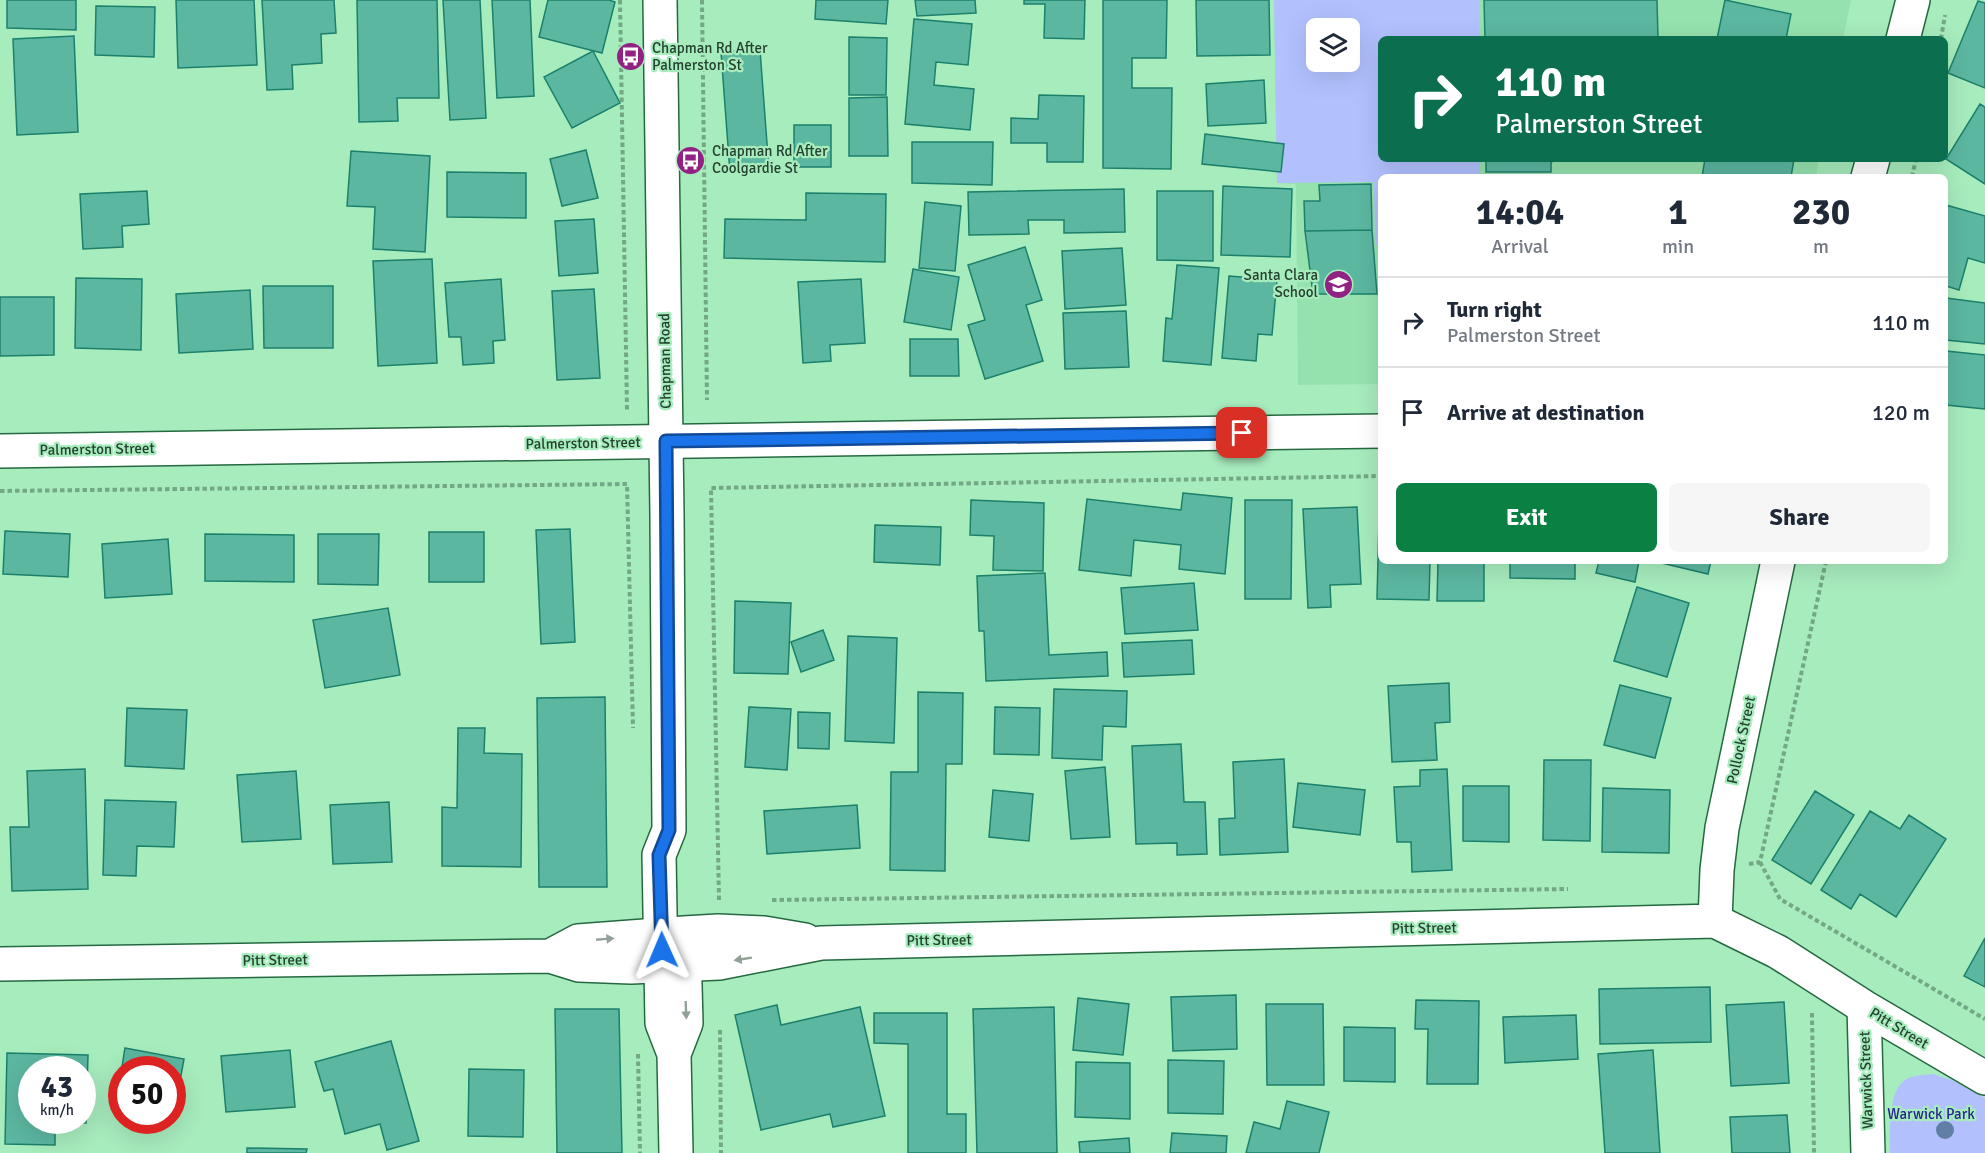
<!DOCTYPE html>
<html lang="en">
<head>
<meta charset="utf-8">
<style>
	:root { --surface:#fff; --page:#f6f6f7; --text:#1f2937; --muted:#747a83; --line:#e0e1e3; --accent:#0b8043 }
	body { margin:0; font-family:Signika,sans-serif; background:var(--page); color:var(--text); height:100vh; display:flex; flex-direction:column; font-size:22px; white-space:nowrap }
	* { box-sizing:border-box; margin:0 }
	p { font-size:20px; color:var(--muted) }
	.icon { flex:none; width:33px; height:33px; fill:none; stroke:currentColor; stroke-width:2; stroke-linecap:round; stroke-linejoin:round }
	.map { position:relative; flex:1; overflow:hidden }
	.side { position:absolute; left:1378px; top:174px; width:570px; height:390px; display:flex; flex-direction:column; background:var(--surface); border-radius:9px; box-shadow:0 6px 24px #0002 }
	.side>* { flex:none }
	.top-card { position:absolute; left:1378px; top:36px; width:570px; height:126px; border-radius:9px; box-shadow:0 6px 24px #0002; background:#0b6e4f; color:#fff; overflow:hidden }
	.buttons { position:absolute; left:1306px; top:18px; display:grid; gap:12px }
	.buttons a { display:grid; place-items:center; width:54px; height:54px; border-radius:9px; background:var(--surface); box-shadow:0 6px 24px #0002; font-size:30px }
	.speed { position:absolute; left:18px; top:1056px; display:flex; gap:12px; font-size:30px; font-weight:700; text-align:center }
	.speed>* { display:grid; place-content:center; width:78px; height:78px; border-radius:50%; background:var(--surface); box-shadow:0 6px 24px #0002; line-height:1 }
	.speed small { font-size:15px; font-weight:400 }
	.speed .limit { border:9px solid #d22; background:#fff; color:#111 }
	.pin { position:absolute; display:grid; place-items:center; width:51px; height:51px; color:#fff; margin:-26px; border-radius:12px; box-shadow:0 3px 9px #0006 }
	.me { position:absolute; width:66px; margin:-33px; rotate:359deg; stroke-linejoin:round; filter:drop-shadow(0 0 4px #0008) }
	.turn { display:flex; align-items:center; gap:21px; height:126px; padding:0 18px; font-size:27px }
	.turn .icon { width:78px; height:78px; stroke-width:2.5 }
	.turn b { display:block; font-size:42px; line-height:51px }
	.eta { display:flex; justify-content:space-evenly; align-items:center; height:102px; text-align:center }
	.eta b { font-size:36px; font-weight:700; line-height:42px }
	.cta { display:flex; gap:12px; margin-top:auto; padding:12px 18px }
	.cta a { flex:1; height:69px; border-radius:9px; background:var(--accent); color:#fff; font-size:24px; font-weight:700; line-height:69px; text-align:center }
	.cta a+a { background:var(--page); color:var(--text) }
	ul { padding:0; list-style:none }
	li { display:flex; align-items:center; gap:18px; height:90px; padding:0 18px; border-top:2px solid var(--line) }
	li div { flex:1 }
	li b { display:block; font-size:22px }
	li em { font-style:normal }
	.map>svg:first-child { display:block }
	.built { fill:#96e2ae; fill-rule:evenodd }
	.green { fill:#b2c1fe; fill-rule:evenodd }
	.building { fill:#5cb7a0; stroke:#1c806b; stroke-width:1.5; fill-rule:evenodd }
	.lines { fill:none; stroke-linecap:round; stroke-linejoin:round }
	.minor-casing { stroke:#256941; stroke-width:36 }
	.secondary-casing { stroke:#256941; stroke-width:36 }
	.path { stroke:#73a884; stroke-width:4; stroke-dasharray:4.5 3; stroke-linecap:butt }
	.minor { stroke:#fff; stroke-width:33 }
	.secondary { stroke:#fff; stroke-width:33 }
	.tree { fill:#617fa4 }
	.oneway { fill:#92a097 }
	.route-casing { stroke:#114b97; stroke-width:15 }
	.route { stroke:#1a73e8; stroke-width:10 }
	.labels { text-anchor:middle; stroke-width:4.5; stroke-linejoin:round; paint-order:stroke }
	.poi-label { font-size:15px; fill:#25412f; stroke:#a7ecbd; text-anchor:start }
	.street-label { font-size:15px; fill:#25412f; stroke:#a7ecbd }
	.park-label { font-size:15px; fill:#272590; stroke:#a7ecbd }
</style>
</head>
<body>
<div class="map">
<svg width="1985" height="1153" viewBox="0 0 1985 1153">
	<rect width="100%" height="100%" fill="#a7ecbd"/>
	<path class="built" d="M1274 0H1851L1843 39H1382V159H1819L1816 177H1382L1381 384 1298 385 1296 184 1277 183ZM1317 28H1350V62H1317Z"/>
	<path class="green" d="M1274 0H1479V39H1382V159H1480V177H1382L1381 245H1375L1374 182 1277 183ZM1317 28H1350V62H1317Z
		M1933 1074 1952 1080 1985 1098V1153H1890C1890 1133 1887 1093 1905 1080 1912 1075 1925 1075 1933 1074Z"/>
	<path class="building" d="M7 0H76V30L7 28Z
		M176 0H254L257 65 178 68Z
		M262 0H334L336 33 321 34 322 63 292 65 293 89 267 90Z
		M357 0H437L439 98H397L398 121 359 122Z
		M443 0H480L486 118 450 120Z
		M492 0H530L534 96 497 98Z
		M548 0H609L615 2 602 53 539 37Z
		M816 0H888L886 24 815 19Z
		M915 0H975L976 13 917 16Z
		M1024 0H1085L1084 39 1044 38 1045 4H1024Z
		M1103 0H1167L1166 58H1132V88H1172L1171 169 1103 168Z
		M1196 0H1269L1270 55 1197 56Z
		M1484 0H1657L1658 39H1485Z
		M1725 0 1791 14 1786 39H1717Z
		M1978 1 1985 3V88L1948 73Z
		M96 6 155 7 154 57 95 55Z
		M914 19 972 24 968 65 936 62 934 85 974 89 970 130 905 124Z
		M74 36 78 132 17 135 13 39Z
		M849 37 887 38 886 95H849Z
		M760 50 769 170 730 173 721 52Z
		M593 51 620 103 572 128 544 77Z
		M1264 80 1266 123 1208 126 1206 84Z
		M1039 95 1084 96 1083 162H1047V143H1011V118L1038 119Z
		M887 97 888 156H849V98Z
		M1980 104 1985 107V184L1946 159Z
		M794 125H831V167H794Z
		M1205 134 1284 144 1281 172 1202 164Z
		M912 142H993L992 185 912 183Z
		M586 150 598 198 562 206 550 159Z
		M351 151 430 156 425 252 373 249 375 207 347 206Z
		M1486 159H1554L1551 163V172H1486Z
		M1705 159H1794L1791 177H1702Z
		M447 172 526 173V218L447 217Z
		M1371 184 1372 230 1305 231 1304 201H1320L1319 185Z
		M1223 186 1292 189 1290 257 1221 255Z
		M1124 189 1125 232 1064 233V220H1028L1029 234 969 235 968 192Z
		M147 191 149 224 122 226 123 247 83 249 80 194Z
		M1157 191H1213V261L1157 260Z
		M806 193 886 194 885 262 724 258 725 219 806 220Z
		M925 202 961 206 955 271 919 268Z
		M1946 205 1985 216V263L1968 258 1959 290 1946 286Z
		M594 219 598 273 559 276 555 221Z
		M1372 230 1377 294H1313L1305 231Z
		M1025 247 1042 300 1026 305 1043 361 985 379 968 325 985 320 968 265Z
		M1122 248 1126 305 1065 309 1062 251Z
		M432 259 437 363 378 366 373 261Z
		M1177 265 1219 268 1211 365 1163 361 1166 318 1172 319Z
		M913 269 959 277 951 330 904 322Z
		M1229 276 1277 280 1272 335 1258 334 1256 361 1222 358Z
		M76 278 142 279 141 350 75 348Z
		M501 279 505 340 493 341 494 363 463 365 461 337H449L445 283Z
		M861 279 865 343 830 345 831 361 803 363 798 282Z
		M263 286H333V348H264Z
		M594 289 600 378 557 380 552 291Z
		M250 290 253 349 179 353 176 294Z
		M0 297H54V355L0 356Z
		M1946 298 1985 303V344L1946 340Z
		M1126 311 1129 367 1065 369 1063 313Z
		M910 339H958L959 376H910Z
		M1946 351 1985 355V409L1946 405Z
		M1183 493 1232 498 1225 574 1179 569 1181 545 1134 540 1131 576 1079 570 1087 499 1181 510Z
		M971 500 1044 503 1043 571 993 570 994 536 970 535Z
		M1245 500H1292L1291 599H1245Z
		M1357 507 1361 584 1330 585 1331 607 1308 608 1303 509Z
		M1379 518H1382V561H1430L1429 600 1377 599Z
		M875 525 941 527 940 565 874 562Z
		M570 529 575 642 541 644 536 530Z
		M5 531 70 534 68 577 3 574Z
		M429 532H484V582H429Z
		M205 534 294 535V582L205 581Z
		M318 534H379L378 585 318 584Z
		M168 539 172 594 105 598 102 544Z
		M1438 561H1484V601H1437Z
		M1510 561H1575V579L1510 578Z
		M1599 561H1639L1635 582 1596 573Z
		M1653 561H1711L1708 574Z
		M1045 573 1049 655 1107 652 1108 676 986 681 984 631H979L977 576Z
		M1194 583 1198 630 1125 634 1121 588Z
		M1637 587 1689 603 1667 677 1614 661Z
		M735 601 791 603 788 674 734 673Z
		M388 608 400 675 325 688 313 620Z
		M823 630 834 660 801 672 791 642Z
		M848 636 897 638 894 743 845 741Z
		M1192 640 1194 674 1124 677 1122 643Z
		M1449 683 1450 722 1435 723 1437 760 1392 762 1388 686Z
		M1620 685 1671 698 1655 758 1604 745Z
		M1054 689 1127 691 1126 727 1103 726 1102 760 1052 758Z
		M918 692 963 693 962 764H946L945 871 890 870 891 772H918Z
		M605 697 607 887H539L537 698Z
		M749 707 791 709 787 770 745 767Z
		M995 707 1040 708 1039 755 994 754Z
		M127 708 187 710 184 769 125 766Z
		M798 712 830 713 829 749 798 748Z
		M458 728H485L484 753 522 754 521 867 442 866V807L457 808Z
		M1181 744 1184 802H1205L1207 854 1177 855V843L1136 844 1132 746Z
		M1284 759 1288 852 1220 855 1219 819 1235 818 1233 762Z
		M1544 760H1591L1590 841 1543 840Z
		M1105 767 1110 837 1071 839 1065 771Z
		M85 769 88 889 12 891 10 827H29L27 771Z
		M1447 769 1452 870 1412 872 1411 842H1397L1394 787 1420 786V770Z
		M296 771 301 839 242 842 237 775Z
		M1298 783 1365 790 1360 835 1293 827Z
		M1463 786H1509V842L1463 841Z
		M1603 788 1670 790 1669 853 1602 852Z
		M993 790 1033 794 1029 841 989 837Z
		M1815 791 1854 815 1811 884 1772 860Z
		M105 800 176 802 174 847 137 846 136 876 103 875Z
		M389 802 392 862 333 864 330 805Z
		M857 805 860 848 767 854 764 811Z
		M1870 811 1900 829 1909 815 1946 839 1896 917 1860 894 1851 909 1821 890Z
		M1985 938V987L1964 976Z
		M1710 987 1711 1042 1600 1044 1599 989Z
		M1236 995 1237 1049 1173 1051 1171 997Z
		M1078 998 1129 1004 1123 1055 1073 1050Z
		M1416 1000 1479 1001 1478 1084H1427L1428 1029H1415Z
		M1784 1002 1789 1083 1731 1086 1726 1005Z
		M1266 1004H1323L1324 1085H1267Z
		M777 1005 781 1025 860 1007 885 1116 833 1127 830 1114 761 1130 735 1015Z
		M1054 1007 1057 1153H977L973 1009Z
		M555 1009H619L622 1153H557Z
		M874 1013H947V1114H966V1153H908V1044L874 1043Z
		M1576 1015 1578 1059 1505 1063 1503 1017Z
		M1344 1027 1395 1028V1082L1344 1081Z
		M391 1041 419 1141 387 1150 380 1124 345 1134 333 1089 324 1091 315 1062Z
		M125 1048 184 1059 175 1108H172V1070H122V1099L117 1098Z
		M290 1050 295 1107 226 1112 221 1056Z
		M1653 1050 1660 1153H1605L1598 1054Z
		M7 1053 88 1055 86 1123 55 1122V1145L5 1144ZM32 1070H82V1120H32Z
		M1168 1060 1224 1061 1223 1114 1168 1113Z
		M1076 1062 1130 1063V1119L1075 1117Z
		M469 1069 524 1070 523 1137 468 1136Z
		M1287 1101 1329 1112 1319 1153H1246L1254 1122 1280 1129Z
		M1787 1115 1790 1153H1732L1730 1117Z
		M1172 1133 1227 1136 1226 1153H1170Z
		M1129 1138 1130 1153H1080L1079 1142Z
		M247 1148 307 1149 306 1153H247Z"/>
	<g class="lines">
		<defs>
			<path id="minor" d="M1903 39 1913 0
				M1868 177 1873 159
				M0 451 1382 431
				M1715 921 1717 870 1722 828 1778 561
				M550 956 578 941 684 933 718 931 764 933 805 940
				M0 964 550 956 579 965 631 967 719 963 821 943 1715 921 1778 952 1864 1007 1985 1078
				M1864 1007 1868 1153"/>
			<path id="secondary" d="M660 0 667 515 669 830 659 855 662 1023 674 1054 676 1153
				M674 1054 686 1023 684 948"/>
		</defs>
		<use href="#minor" class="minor-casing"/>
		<use href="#secondary" class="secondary-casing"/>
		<path class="path" d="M620 0 627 410
			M702 0 707 400
			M1941 39 1945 15
			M1912 177 1916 159
			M0 491 627 484 633 728
			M1760 862 1780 899 1985 1019
			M1749 864 1760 862 1826 561
			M719 900 711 488 1382 476
			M772 900 1568 889
			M1812 1013 1814 1153
			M720 1030 721 1153
			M638 1054 640 1153"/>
		<use href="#minor" class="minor"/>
		<use href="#secondary" class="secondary"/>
	</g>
	<circle class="tree" cx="1945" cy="1130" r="9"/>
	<defs><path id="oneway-solid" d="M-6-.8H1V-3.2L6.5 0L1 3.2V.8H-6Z" transform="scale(1.5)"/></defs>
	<g class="oneway">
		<use href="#oneway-solid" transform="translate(605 939) rotate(-5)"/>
		<use href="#oneway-solid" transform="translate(743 959) rotate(171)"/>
		<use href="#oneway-solid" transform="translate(686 1010) rotate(88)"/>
	</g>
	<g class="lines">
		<defs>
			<path id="route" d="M662 950 659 855 669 830 666 441 1242 433"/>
		</defs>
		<use href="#route" class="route-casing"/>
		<use href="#route" class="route"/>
	</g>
	<defs>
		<symbol id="bus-disc" viewBox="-11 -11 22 22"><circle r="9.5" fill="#912182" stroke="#a7ecbd"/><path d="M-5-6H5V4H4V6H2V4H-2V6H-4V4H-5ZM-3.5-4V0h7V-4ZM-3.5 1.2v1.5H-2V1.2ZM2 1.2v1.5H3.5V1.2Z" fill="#fff"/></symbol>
		<symbol id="school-disc" viewBox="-11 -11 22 22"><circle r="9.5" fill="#912182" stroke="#a7ecbd"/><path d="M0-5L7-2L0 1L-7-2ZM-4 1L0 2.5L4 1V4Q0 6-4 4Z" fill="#fff"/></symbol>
	</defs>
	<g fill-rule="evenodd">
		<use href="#bus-disc" x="614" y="40" width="33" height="33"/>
		<use href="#bus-disc" x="674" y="144" width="33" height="33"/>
		<use href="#school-disc" x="1322" y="268" width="33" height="33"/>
	</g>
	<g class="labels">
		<g class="poi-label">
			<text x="652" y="53">Chapman Rd After<tspan x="652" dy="17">Palmerston St</tspan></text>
			<text x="712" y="156">Chapman Rd After<tspan x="712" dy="17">Coolgardie St</tspan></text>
			<text x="1318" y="280" text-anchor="end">Santa Clara<tspan x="1318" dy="17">School</tspan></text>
		</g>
		<g class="street-label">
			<text transform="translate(665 361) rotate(-91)" y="5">Chapman Road</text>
			<text transform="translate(583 443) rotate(-1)" y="5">Palmerston Street</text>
			<text transform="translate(97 449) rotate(-1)" y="5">Palmerston Street</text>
			<text transform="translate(1741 740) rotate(-78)" y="5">Pollock Street</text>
			<text transform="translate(1424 928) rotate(-1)" y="5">Pitt Street</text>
			<text transform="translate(939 940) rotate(-1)" y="5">Pitt Street</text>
			<text transform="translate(275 960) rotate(-1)" y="5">Pitt Street</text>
			<text transform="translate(1899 1028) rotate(31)" y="5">Pitt Street</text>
			<text transform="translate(1866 1080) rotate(-92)" y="5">Warwick Street</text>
		</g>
		<g class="park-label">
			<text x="1931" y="1119">Warwick Park</text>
		</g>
	</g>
</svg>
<div class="buttons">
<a><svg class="icon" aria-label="layers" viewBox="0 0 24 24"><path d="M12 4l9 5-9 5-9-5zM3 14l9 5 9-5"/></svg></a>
</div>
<div class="speed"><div>43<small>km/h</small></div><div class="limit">50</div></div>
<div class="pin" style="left:1242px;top:433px;background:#d93025"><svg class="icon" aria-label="arrive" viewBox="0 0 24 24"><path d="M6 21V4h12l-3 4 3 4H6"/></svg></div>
<svg class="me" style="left:662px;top:950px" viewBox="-20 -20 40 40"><path d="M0-17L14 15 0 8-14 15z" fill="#1a73e8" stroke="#fff" stroke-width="4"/></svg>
<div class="top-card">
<div class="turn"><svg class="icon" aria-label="right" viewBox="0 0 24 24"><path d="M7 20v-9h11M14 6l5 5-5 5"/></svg><div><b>110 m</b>Palmerston Street</div></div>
</div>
<section class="side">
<div class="eta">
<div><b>14:04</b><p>Arrival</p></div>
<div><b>1</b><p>min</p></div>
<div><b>230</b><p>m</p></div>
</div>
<ul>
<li><svg class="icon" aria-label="right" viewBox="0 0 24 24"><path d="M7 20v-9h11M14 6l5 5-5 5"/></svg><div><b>Turn right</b><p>Palmerston Street</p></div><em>110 m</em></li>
<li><svg class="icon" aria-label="arrive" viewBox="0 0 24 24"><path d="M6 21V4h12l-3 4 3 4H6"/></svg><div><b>Arrive at destination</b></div><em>120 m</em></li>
</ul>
<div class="cta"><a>Exit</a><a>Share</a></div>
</section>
</div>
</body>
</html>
